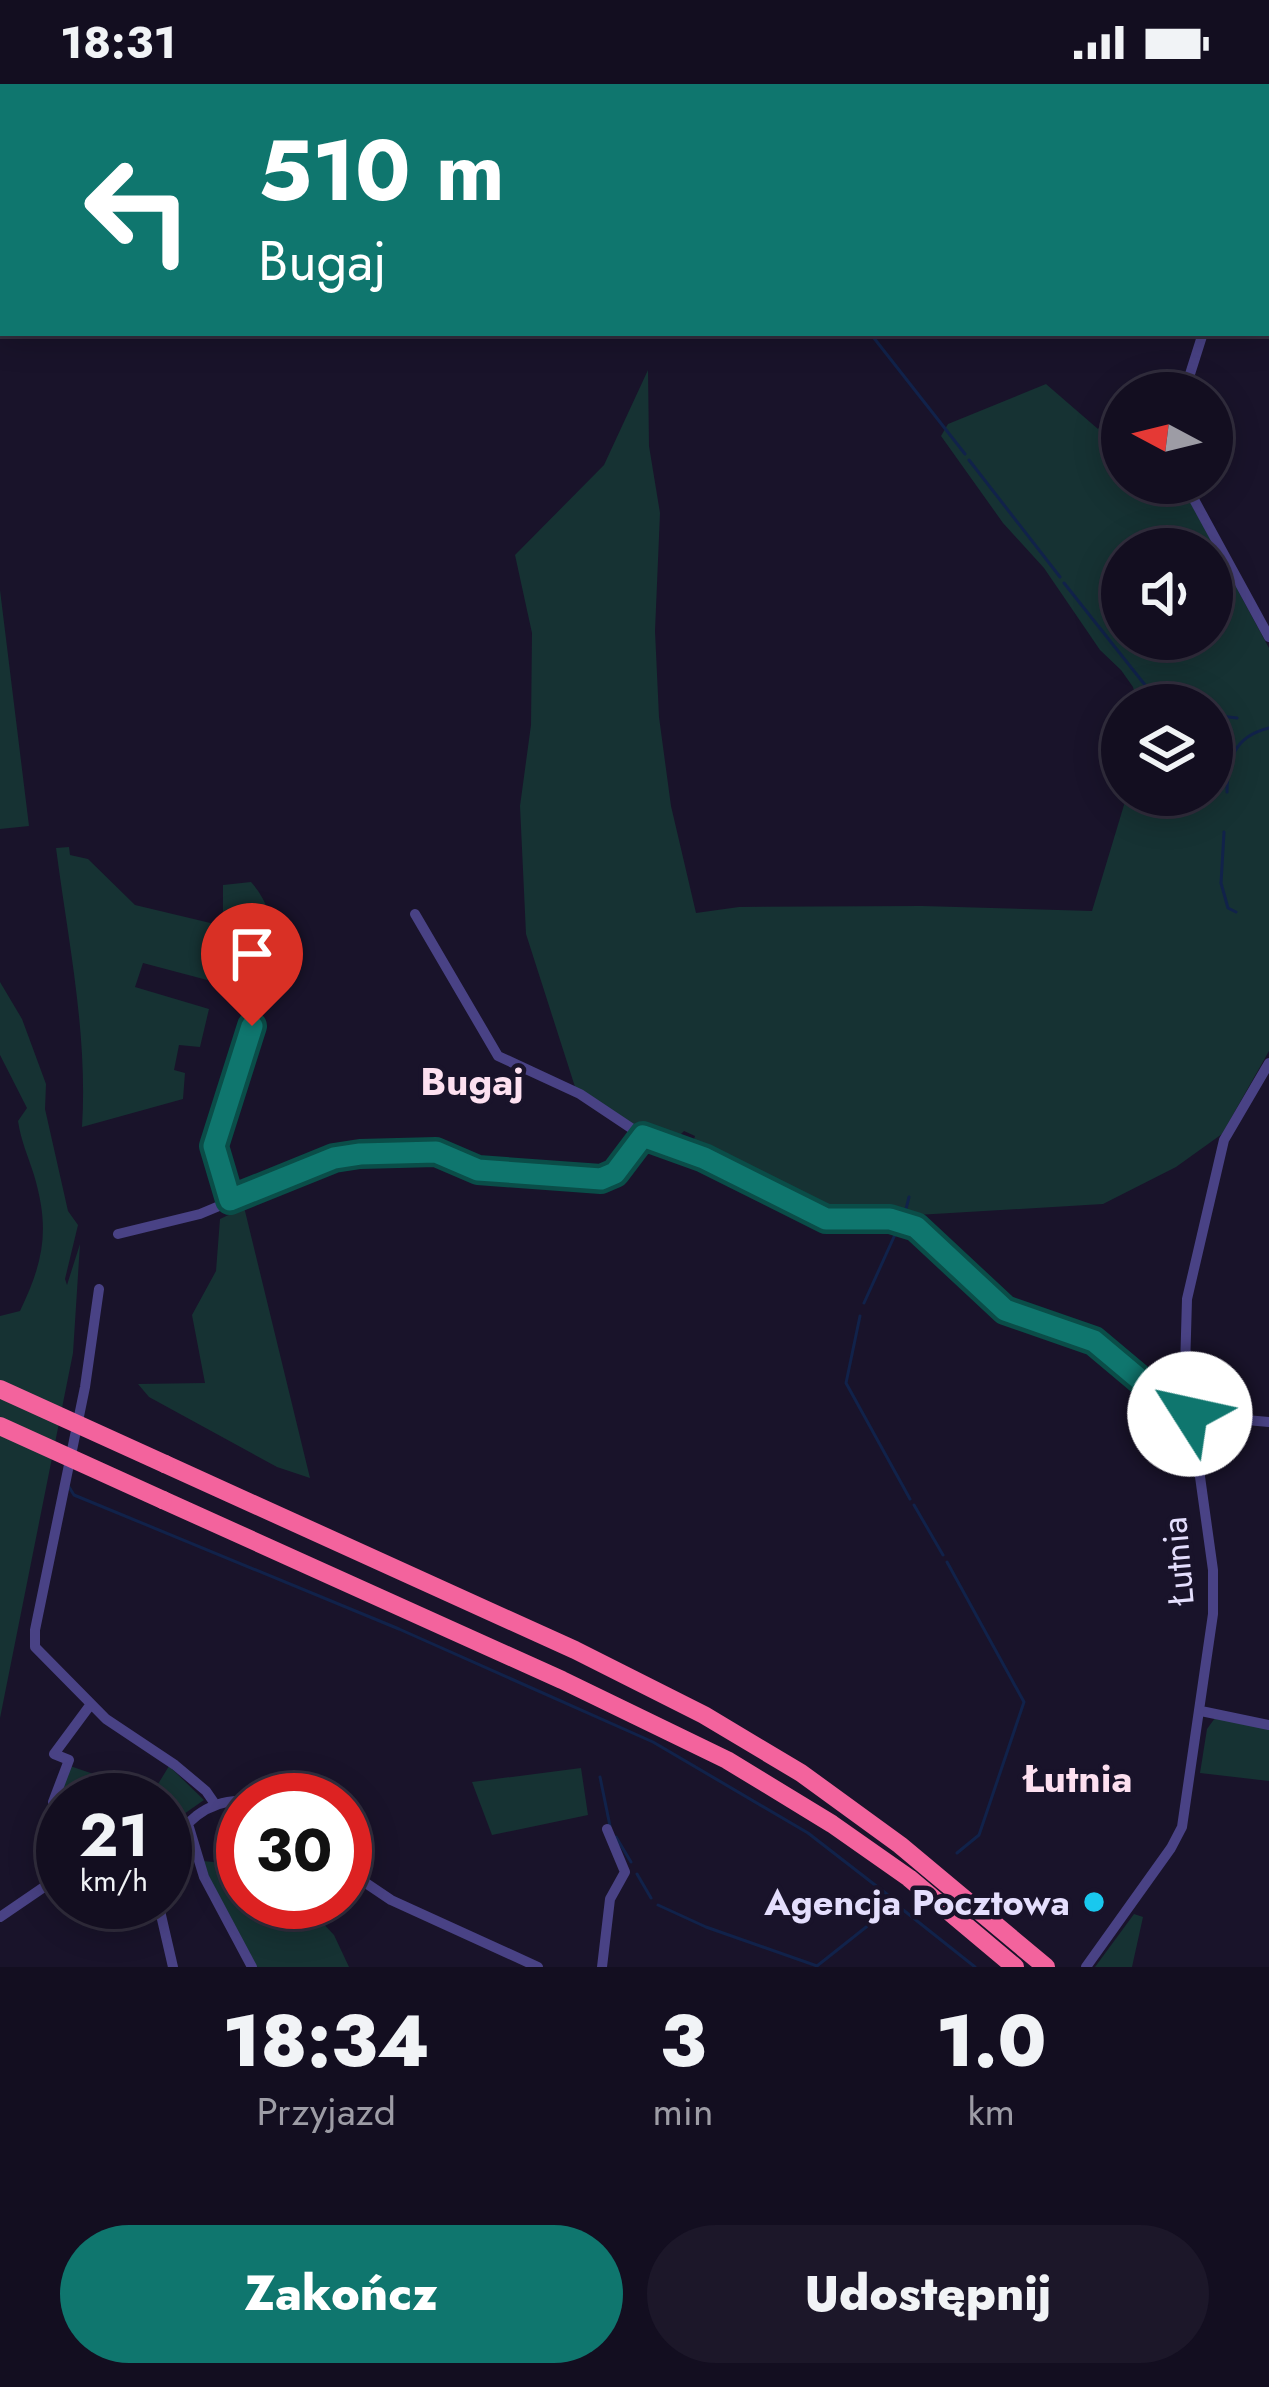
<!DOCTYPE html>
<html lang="pl">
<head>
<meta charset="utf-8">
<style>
	:root { --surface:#130e20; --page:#1c1729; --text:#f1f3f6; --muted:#9d9ca5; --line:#322e3e; --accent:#0f766e }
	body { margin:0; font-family:Jost,sans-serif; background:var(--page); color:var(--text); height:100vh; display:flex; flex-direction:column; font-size:45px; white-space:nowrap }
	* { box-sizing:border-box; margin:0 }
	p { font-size:39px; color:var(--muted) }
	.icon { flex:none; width:66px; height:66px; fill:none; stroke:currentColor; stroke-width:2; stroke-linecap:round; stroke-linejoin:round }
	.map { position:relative; height:1883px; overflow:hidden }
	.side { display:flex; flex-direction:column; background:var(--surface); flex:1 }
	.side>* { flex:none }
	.guide { position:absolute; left:0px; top:0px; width:1269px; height:252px; box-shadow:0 6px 30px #0003,0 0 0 3px var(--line); background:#0f766e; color:#fff; overflow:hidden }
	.needle { width:78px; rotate:277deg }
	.controls { position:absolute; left:1101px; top:288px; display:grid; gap:24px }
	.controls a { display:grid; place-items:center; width:132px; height:132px; border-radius:50%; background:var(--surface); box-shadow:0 6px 30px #0003,0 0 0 3px var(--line); font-size:60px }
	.speed { position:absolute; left:36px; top:1689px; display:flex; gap:24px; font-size:60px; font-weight:700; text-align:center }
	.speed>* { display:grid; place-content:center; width:156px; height:156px; border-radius:50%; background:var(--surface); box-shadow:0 6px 30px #0003,0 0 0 3px var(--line); line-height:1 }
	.speed small { font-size:30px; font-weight:400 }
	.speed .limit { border:18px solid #d22; background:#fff; color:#111 }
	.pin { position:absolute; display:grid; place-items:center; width:102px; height:102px; color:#fff; margin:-123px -51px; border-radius:50% 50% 50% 0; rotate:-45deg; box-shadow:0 0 12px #0007 }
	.pin .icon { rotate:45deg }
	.me { position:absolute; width:132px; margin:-66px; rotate:305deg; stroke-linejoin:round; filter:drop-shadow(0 0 9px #0008) }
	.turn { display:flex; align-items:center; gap:42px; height:252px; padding:0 60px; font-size:54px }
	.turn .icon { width:156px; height:156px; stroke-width:2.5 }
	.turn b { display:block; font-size:84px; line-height:102px }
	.eta { display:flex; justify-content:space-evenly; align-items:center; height:204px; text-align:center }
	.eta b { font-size:72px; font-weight:800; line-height:84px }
	.action { display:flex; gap:24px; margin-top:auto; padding:24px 60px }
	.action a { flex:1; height:138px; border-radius:72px; background:var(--accent); color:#fff; font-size:48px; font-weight:800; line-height:138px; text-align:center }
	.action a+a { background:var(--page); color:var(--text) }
	.status { display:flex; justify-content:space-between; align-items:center; height:84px; padding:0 60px; background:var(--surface); direction:ltr }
	.status svg { height:33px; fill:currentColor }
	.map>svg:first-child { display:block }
	.green { fill:#163233; fill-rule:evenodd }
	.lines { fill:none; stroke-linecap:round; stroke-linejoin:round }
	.stream { stroke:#11224a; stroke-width:3 }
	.minor { stroke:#494285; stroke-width:10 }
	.motorway { stroke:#f3639d; stroke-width:18 }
	.motorway-bridge { stroke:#f3639d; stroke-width:18 }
	.route-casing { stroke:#0a4d48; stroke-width:30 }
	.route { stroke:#0f766e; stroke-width:21 }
	.poi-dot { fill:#19c8ee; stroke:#19132a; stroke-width:4.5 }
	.labels { text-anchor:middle; stroke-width:9; stroke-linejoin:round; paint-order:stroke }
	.street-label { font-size:36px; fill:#e4defd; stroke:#19132a }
	.poi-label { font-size:36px; font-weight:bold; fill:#e4defd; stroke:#19132a; text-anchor:end }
	.neighbourhood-label { font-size:39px; font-weight:bold; fill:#fde0f0; stroke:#19132a }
</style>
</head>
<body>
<div class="status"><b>18:31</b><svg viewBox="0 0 49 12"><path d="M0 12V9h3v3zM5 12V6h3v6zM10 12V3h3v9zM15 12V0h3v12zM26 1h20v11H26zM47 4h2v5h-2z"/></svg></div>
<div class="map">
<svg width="1269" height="1883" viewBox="0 0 1269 1883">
	<rect width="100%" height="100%" fill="#19132a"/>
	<path class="green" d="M648 286 649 362 660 429 655 547 659 633 671 722 696 829 739 823 922 822 1092 827 1127 711H1212V621H1138L1133 603 1121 586 1100 566 1044 484 1003 439 941 352 948 340 1046 300 1098 345 1122 314V399H1180L1269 564V967L1222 1050 1176 1083 1103 1120 900 1132H826L691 1065 695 1052 684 1047 674 1057 626 1037 576 1006 526 850 520 722 531 641 532 549 515 471 604 381ZM1122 465H1212V555H1122Z
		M0 506 29 742 0 745Z
		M69 763 70 771 88 775 135 821 223 842V801L251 798C273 822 275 851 271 882L231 872 226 901 143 879 135 903 209 925 200 963 179 961 174 986 185 989 183 1015 82 1043C88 950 68 856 56 764Z
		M0 898 22 935 46 1000 45 1025 68 1127 78 1141 65 1195 67 1201 80 1160 73 1269 0 1634V1232L20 1227C44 1177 50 1145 34 1091 28 1072 21 1057 18 1037L27 1024 0 971Z
		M243 1124 245 1127 310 1394 277 1383 149 1313 138 1300 205 1299 192 1231 216 1187 220 1135Z
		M1215 1634 1269 1645V1697L1200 1689 1207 1645Z
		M70 1682 120 1699 127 1706 131 1703 152 1710 169 1682 204 1716 184 1730 165 1754V1716H79L59 1711Z
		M581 1684 588 1731 492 1751 472 1698Z
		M203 1777 243 1781V1818H303L334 1851 349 1883H254L214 1806Z
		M1134 1830 1143 1833 1132 1883H1095Z"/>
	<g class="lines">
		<path class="stream" d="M768 0 769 3
			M870 249 965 370
			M969 376 1060 493
			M1064 499 1153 611 1184 621
			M1212 631 1237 634
			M1227 708C1227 675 1235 652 1269 644
			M1224 748 1221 799 1228 824 1236 828
			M904 1133 909 1113
			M864 1219 898 1144
			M860 1232 846 1299 910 1415
			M69 1403 74 1411 399 1545 653 1658 808 1749 897 1818
			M914 1421 943 1471
			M947 1478 1024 1618 979 1751 957 1769
			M600 1693 610 1742
			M616 1753 631 1778
			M637 1790 651 1814
			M658 1821 706 1843 817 1882
			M897 1821 975 1883
			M817 1882 899 1817"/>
		<path class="minor" d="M1266 52 1269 43
			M1184 309 1203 249
			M1185 399 1269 553
			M415 830 498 972 580 1010 643 1052
			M230 1116 214 1062 252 942
			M118 1150 200 1130 334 1074 360 1069 436 1068 478 1086 601 1095 615 1089 643 1052 703 1074 827 1135H890L916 1143 1005 1226 1094 1257 1176 1324 1190 1331 1269 1338
			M99 1205 85 1303 35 1546V1563L106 1635 175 1681 206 1707 215 1720
			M1201 1627 1269 1641
			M53 1718 69 1676 54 1670 91 1620
			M188 1740 204 1793 252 1883
			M165 1770C183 1740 206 1715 243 1717
			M345 1785 391 1816 538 1883
			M158 1818 173 1883
			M0 1833 63 1790
			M602 1883 610 1815 625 1788 607 1745
			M1086 1883 1171 1764 1182 1743 1213 1530V1486L1185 1285 1187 1215 1224 1056 1269 979"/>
		<path class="motorway" d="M165 1380 575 1566 704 1631 801 1689 900 1761 1046 1883
			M163 1416 562 1596 727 1676 832 1740 909 1794 1015 1883"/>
		<path class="motorway-bridge" d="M0 1305 165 1380
			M0 1342 163 1416"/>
	</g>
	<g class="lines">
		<defs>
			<path id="route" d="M252 942 214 1062 230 1116 334 1074 360 1070 436 1068 478 1086 601 1095 615 1089 643 1052 704 1074 826 1135H890L916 1143 1005 1226 1094 1257 1169 1320 1190 1330"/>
		</defs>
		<use href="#route" class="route-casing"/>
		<use href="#route" class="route"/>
	</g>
	<circle class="poi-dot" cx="1094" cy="1818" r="12"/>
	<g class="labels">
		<g class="street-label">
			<text transform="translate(1177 1477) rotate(-95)" y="13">Łutnia</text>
		</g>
		<g class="poi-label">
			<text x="1070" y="1831">Agencja Pocztowa</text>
		</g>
		<g class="neighbourhood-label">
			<text x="472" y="1011">Bugaj</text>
			<text x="1078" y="1708">Łutnia</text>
		</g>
	</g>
</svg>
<div class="controls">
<a><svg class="needle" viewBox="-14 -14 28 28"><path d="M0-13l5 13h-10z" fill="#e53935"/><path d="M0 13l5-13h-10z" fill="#9d9ca5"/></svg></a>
<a><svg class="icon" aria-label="sound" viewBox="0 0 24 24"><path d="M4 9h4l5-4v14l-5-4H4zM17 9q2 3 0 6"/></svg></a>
<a><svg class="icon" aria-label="layers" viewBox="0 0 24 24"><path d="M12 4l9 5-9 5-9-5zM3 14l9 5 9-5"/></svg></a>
</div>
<div class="speed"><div>21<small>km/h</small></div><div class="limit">30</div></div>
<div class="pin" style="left:252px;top:942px;background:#d93025"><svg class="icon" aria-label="arrive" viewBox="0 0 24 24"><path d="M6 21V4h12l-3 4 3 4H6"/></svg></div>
<svg class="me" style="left:1190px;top:1330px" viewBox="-20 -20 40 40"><circle r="19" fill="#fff"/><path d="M0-13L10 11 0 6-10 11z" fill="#0f766e"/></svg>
<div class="guide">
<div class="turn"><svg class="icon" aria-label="left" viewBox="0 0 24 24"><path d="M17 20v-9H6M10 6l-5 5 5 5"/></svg><div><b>510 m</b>Bugaj</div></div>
</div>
</div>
<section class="side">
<div class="eta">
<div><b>18:34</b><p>Przyjazd</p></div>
<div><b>3</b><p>min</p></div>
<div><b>1.0</b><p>km</p></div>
</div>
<div class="action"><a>Zakończ</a><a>Udostępnij</a></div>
</section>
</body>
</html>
